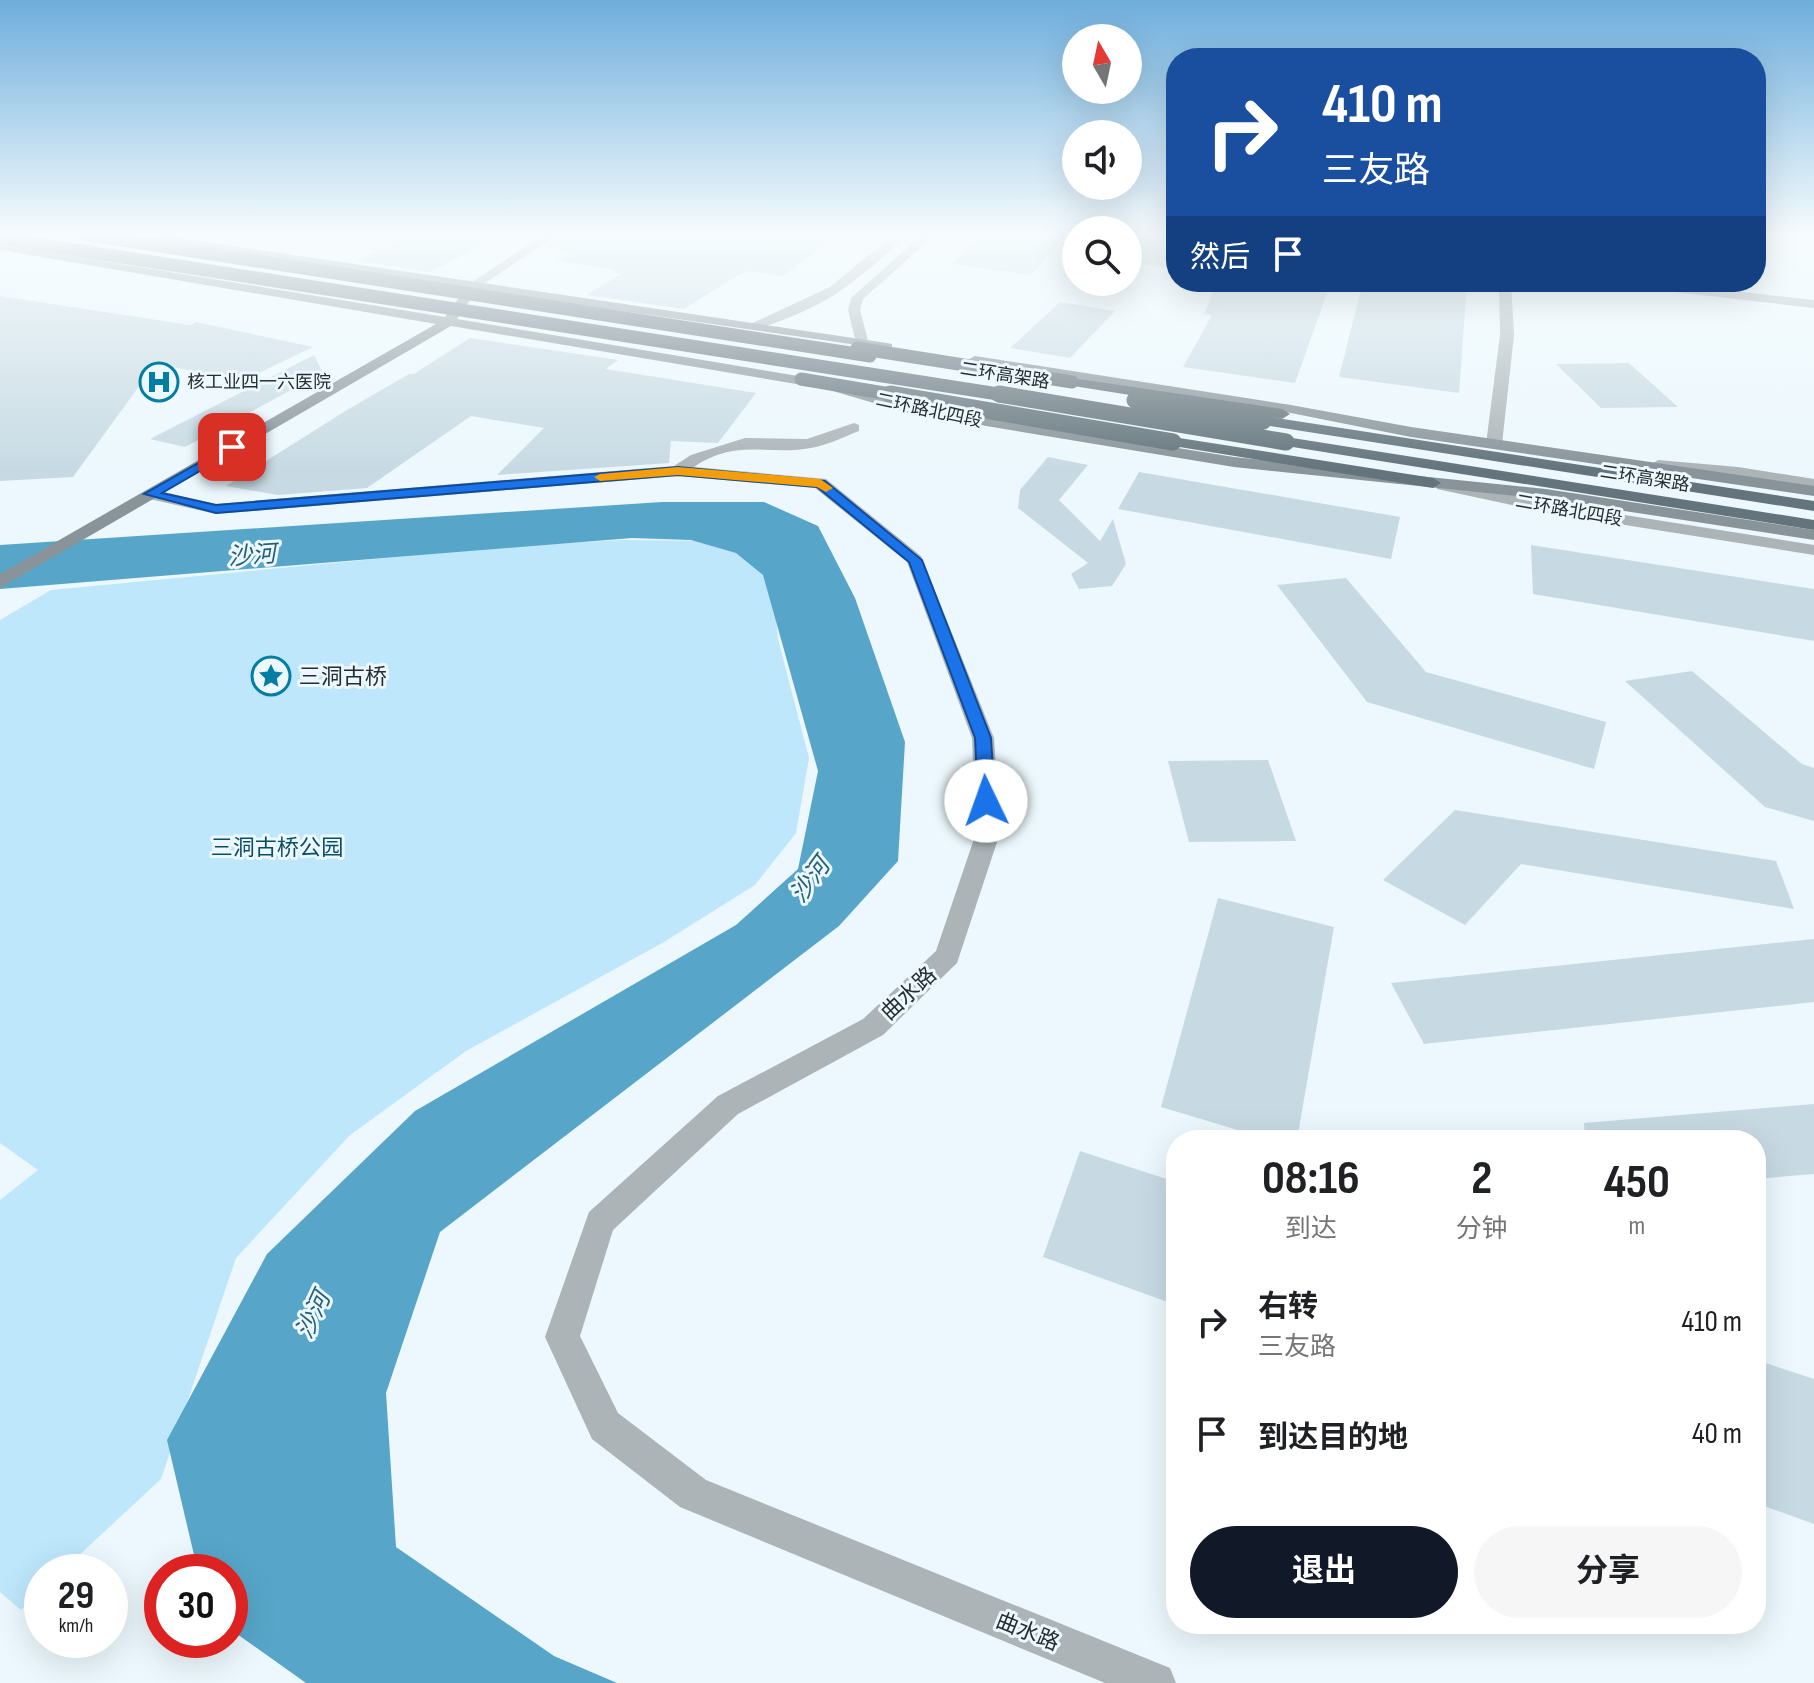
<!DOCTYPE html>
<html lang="zh">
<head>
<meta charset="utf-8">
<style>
	:root { --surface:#fff; --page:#f6f6f6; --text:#202124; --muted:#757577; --accent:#111827 }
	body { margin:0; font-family:"Sofia Sans Condensed","Noto Sans SC",sans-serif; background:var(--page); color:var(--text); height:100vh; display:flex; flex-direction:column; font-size:30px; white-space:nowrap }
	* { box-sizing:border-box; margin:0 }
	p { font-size:26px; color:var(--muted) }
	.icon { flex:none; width:44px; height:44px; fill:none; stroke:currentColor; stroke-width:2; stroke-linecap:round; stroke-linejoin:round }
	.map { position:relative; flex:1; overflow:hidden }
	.details { position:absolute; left:1166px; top:1130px; width:600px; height:504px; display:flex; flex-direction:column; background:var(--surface); border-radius:32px; box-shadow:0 8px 32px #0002 }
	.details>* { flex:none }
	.banner { position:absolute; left:1166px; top:48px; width:600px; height:244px; border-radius:32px; box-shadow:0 8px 32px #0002; background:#1a4fa0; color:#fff; overflow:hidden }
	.needle { width:52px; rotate:351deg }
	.tools { position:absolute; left:1062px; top:24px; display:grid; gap:16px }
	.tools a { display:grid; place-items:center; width:80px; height:80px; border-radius:50%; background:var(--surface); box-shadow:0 8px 32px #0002; font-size:40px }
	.speed { position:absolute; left:24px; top:1554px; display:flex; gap:16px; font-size:40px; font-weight:700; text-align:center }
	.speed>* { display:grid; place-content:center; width:104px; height:104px; border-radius:50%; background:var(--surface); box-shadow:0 8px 32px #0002; line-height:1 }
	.speed small { font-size:20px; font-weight:400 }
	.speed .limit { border:12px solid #d22; background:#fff; color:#111 }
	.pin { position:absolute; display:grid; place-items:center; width:68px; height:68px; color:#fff; margin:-34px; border-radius:16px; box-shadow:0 4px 12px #0006 }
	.me { position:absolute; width:88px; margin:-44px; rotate:357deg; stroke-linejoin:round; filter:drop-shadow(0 0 6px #0008) }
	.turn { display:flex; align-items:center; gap:28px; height:168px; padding:0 24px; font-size:36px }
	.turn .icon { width:104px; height:104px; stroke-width:2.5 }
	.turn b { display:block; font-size:56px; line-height:68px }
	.then { display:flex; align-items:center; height:76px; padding:0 24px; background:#0003; gap:16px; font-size:30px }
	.eta { display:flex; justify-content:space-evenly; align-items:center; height:136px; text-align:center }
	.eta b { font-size:48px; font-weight:700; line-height:56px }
	.button { display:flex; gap:16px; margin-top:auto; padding:16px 24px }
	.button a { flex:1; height:92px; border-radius:48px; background:var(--accent); color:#fff; font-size:32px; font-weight:700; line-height:92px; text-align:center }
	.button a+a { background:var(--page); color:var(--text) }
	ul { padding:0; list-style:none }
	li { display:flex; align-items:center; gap:24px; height:112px; padding:0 24px }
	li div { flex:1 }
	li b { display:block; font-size:30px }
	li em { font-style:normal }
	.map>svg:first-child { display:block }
	.green { fill:#bee7fb }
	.water { fill:#57a6c9 }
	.building { fill:#c7dae3 }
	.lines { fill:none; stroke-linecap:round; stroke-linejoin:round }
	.minor { fill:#acb4b8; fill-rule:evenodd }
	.tertiary { fill:#acb4b8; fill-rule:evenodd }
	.secondary { fill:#88949a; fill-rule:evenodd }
	.trunk { fill:#64747c; fill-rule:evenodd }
	.trunk-bridge-far1 { stroke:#64747c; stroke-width:13 }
	.trunk-bridge { stroke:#64747c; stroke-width:17 }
	.route { fill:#1a73e8; stroke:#114b97; stroke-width:2 }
	.slow { fill:#f59e0b }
	.labels { text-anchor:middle; stroke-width:6; stroke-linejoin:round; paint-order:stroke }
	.far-street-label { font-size:18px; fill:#252d30; stroke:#ecf8fd }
	.far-poi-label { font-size:18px; fill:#252d30; stroke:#ecf8fd; text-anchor:start }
	.poi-label { font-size:22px; fill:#252d30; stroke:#ecf8fd; text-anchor:start }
	.park-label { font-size:22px; fill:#094e66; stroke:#ecf8fd }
	.street-label { font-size:22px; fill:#252d30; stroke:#ecf8fd }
	.water-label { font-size:24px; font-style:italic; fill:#226079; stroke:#ecf8fd }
</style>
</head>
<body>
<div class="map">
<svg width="1814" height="1683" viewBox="0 0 1814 1683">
	<rect width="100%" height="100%" fill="#ecf8fd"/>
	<path class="green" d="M621 540 719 541 771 567 778 639 809 758 796 833 755 885 664 942 466 1051 350 1135 236 1258 161 1479 61 1572H42V1590L21 1610 0 1592V1200L38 1170 0 1143V620L51 590 512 546Z"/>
	<path class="water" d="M662 502H764L818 526 855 598 905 742 898 861 839 926 440 1232 386 1393 396 1547 554 1656 617 1683H306L230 1629V1572H198L167 1440 267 1254 415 1111 736 925 798 869 818 771 763 575 736 553 691 540 632 538 0 589V545Z"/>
	<path class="building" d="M414 234H504L430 272 357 261Z
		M562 234H839L783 276 748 271 740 274 684 309 587 295 621 274 612 272 617 270 556 261 572 252 545 247Z
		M984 234H1068L1031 275 952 264Z
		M1128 234H1176V250L1164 267 1128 263Z
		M1217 282H1331L1295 383 1183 367 1212 315 1204 314Z
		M1363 282H1467L1459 393 1339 377Z
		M0 296 190 325 196 322 313 347 240 382 156 363 73 477 0 481Z
		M1060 302 1115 311 1070 358 1010 348Z
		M470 338 618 360 606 369 756 393 718 443 671 441 669 463 497 475 544 428 471 416 367 488 278 495 226 486 347 410 409 374H414Z
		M314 355 323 373 185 447 150 439Z
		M1629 363 1678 407 1601 408 1556 364Z
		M1048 457 1088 465 1059 500 1100 541 1113 519 1126 564 1112 586 1079 589 1071 574 1088 563 1018 508 1020 490Z
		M1139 472 1400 517 1391 559 1118 509Z
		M1531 545 1814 589V641L1533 594Z
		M1346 578 1426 672 1606 722 1594 769 1367 702 1277 585Z
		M1692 671 1802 764 1814 768V821L1765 807 1625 681Z
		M1268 760 1296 841 1189 842 1168 761Z
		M1455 810 1776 861 1794 909 1521 864 1465 925 1383 880Z
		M1218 898 1334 927 1297 1140H1271L1161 1107Z
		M1814 939V1002L1424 1044 1391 983Z
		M1814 1104V1174L1756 1179V1140H1585L1584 1123Z
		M1080 1151 1176 1182V1305L1043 1257Z
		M1756 1360 1814 1379V1524L1756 1503Z"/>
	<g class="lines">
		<path class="minor" d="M545 234H559L479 287 469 284Z
			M1499 282H1511L1514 335 1502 444 1494 449 1486 444 1500 335Z
			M1615 282H1654L1814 300V308L1621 286Z
			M854 423 859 425V431C844 437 827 445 811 448 769 456 737 438 694 467L826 479 921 556 994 738 1000 833 957 963 883 1035 738 1114 613 1230 580 1336 618 1413 706 1480 1170 1668 1176 1683H1105L680 1507 592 1439 545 1337 589 1212 718 1096 863 1019 936 951 976 833 972 738 907 562 815 488 678 476 216 514 145 498 143 494 151 489 216 504 674 466 691 455 745 438 807 439Z"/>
		<path class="tertiary" d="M894 234H907C888 254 863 275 840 291 826 302 757 336 744 327L830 287Z
			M923 234H936L863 299 860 310 869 344 857 347 848 310 851 298Z
			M1658 460 1738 467 1814 479V489L1738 477 1652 468 1650 465Z
			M1443 480 1549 503 1814 545V555L1549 513 1437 489 1435 485 1437 481Z"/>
		<path class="secondary" d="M124 234H152L887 343 892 344V350L477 290 457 319 828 381 910 405 1234 457 1546 489 1814 530V540L1546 499 1234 467 908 413 826 389 451 326 0 588V574L436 324 0 250V244L445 317 466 288 130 237Z
			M975 356 1291 405 1411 427 1814 486V496L1411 437 1291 413 970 363 968 360Z"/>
		<path class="trunk" d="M1072 378 1282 409 1290 414 1282 419 1067 385V379Z
			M1263 416 1814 501V511L1258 424 1255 421Z
			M1173 437 1433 478 1441 483 1433 488 1167 445 1165 442Z
			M1286 437 1814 520V530L1280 445 1278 442Z"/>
		<path class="trunk-bridge-far1" d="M83 234 870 356
			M0 238 1011 396
			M857 348 1072 382
			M801 379 902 396"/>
		<path class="trunk-bridge" d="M890 394 1173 442
			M999 394 1286 442
			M1135 400 1263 421"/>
	</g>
	<linearGradient id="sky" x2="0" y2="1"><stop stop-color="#6eaedc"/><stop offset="0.5" stop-color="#f6fcfe"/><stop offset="1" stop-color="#f6fcfe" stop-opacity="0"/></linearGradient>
	<rect width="1814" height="470" fill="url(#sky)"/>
	<path class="route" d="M232 444 236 445V450L162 493 216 505 678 467 825 481 922 560 991 738 995 801 986 807 978 801 975 738 909 562 817 487 678 475 216 513 144 494Z"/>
	<path class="slow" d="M678 467 820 479 833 488 826 492 817 487 678 475 600 481 594 477 600 474Z"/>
	<defs>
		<symbol id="hospital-ring" viewBox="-11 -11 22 22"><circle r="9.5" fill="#ecf8fd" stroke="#037da4" stroke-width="1.5"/><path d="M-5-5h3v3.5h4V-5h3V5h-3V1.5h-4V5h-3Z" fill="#037da4"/></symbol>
		<symbol id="sight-ring" viewBox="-11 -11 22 22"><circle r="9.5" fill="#ecf8fd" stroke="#037da4" stroke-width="1.5"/><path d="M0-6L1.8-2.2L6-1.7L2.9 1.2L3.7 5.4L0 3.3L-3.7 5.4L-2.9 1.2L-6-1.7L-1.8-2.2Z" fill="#037da4"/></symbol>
	</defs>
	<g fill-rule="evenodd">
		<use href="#hospital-ring" x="137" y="360" width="44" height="44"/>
		<use href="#sight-ring" x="249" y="654" width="44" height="44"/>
	</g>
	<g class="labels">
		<g class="far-street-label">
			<text transform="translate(1005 375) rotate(9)" y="6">二环高架路</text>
			<text transform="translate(929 410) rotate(12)" y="6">二环路北四段</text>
			<text transform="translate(1645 478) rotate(9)" y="6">二环高架路</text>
			<text transform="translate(1569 510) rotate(10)" y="6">二环路北四段</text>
		</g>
		<g class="far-poi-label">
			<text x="187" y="388">核工业四一六医院</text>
		</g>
		<g class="poi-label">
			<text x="299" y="684">三洞古桥</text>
		</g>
		<g class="park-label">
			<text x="277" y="855">三洞古桥公园</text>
		</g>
		<g class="street-label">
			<text transform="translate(908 993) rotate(-43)" y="8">曲水路</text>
			<text transform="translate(1028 1631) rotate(22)" y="8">曲水路</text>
		</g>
		<g class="water-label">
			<text transform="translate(252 555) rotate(-4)" y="8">沙河</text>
			<text transform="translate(810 880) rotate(-54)" y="8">沙河</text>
			<text transform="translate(313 1315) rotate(-65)" y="8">沙河</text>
		</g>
	</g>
</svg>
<div class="tools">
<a><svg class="needle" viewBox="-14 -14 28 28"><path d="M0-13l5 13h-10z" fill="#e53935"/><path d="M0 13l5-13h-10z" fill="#757577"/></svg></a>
<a><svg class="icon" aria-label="sound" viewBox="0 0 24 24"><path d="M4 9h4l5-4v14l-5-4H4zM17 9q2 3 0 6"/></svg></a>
<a><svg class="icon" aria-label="search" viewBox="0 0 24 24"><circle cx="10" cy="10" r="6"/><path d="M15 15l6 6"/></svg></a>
</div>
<div class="speed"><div>29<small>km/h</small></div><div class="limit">30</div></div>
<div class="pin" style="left:232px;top:447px;background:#d93025"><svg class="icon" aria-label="arrive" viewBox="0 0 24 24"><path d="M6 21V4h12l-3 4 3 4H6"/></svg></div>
<svg class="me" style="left:986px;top:801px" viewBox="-20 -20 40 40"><circle r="19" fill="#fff"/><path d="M0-13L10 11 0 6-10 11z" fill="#1a73e8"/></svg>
<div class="banner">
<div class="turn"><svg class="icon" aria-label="right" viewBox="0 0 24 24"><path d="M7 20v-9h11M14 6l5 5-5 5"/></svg><div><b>410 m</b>三友路</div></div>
<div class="then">然后<svg class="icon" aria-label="arrive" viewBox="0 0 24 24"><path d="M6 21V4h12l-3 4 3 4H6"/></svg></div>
</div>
<section class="details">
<div class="eta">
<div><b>08:16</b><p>到达</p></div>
<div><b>2</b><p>分钟</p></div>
<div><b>450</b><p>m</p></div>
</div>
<ul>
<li><svg class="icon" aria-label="right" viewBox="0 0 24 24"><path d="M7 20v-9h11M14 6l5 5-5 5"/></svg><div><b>右转</b><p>三友路</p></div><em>410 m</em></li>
<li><svg class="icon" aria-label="arrive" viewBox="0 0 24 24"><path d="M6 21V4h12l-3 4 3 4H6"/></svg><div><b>到达目的地</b></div><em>40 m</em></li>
</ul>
<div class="button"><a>退出</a><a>分享</a></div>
</section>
</div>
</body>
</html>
